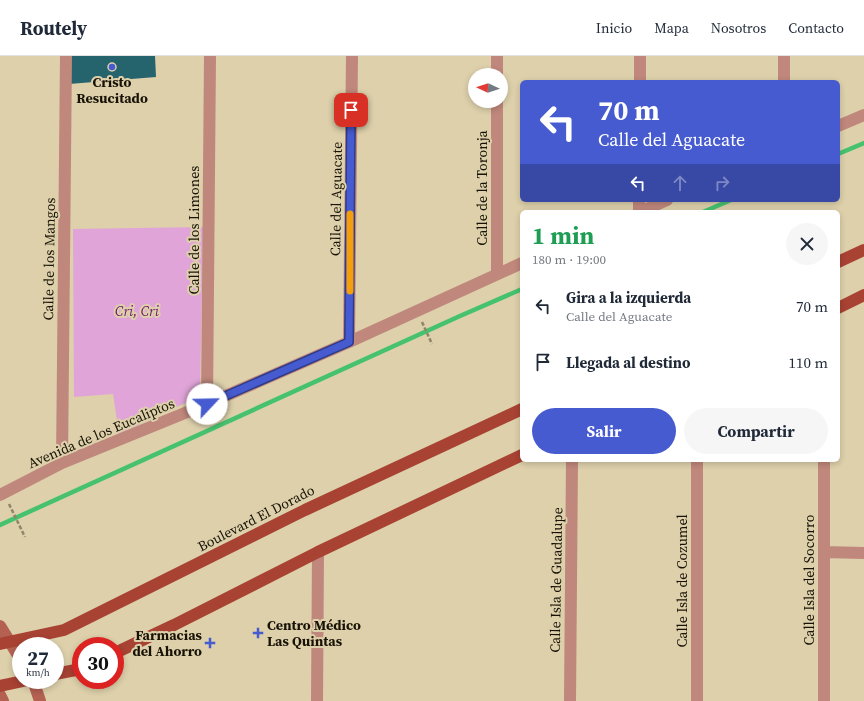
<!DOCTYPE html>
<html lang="es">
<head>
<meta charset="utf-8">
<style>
	:root { --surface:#fff; --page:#f6f6f7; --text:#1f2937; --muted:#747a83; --line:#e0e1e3; --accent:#465bcf }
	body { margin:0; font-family:"Source Serif 4",serif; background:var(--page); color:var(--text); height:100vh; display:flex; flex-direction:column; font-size:15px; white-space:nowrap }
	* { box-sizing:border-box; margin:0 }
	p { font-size:13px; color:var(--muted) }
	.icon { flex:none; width:22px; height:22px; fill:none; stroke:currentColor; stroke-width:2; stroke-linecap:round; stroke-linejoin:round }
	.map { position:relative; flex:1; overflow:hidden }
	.sheet { position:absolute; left:520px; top:154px; width:320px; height:252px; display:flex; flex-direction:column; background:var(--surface); border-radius:6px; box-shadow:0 2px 6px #0003 }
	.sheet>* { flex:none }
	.top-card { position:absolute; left:520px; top:24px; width:320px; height:122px; border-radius:6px; box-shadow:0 2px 6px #0003; background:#465bcf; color:#fff; overflow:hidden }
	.needle { width:26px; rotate:273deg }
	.buttons { position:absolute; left:468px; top:12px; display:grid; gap:8px }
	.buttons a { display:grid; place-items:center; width:40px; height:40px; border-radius:50%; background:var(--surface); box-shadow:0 2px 6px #0003; font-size:20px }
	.speed { position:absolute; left:12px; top:581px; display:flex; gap:8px; font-size:20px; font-weight:700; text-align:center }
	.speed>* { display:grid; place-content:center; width:52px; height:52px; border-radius:50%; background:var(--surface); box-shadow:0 2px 6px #0003; line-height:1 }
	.speed small { font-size:10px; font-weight:400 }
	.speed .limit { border:6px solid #d22; background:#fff; color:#111 }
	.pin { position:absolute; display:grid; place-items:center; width:34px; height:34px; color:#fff; margin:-17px; border-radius:8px; box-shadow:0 2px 6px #0006 }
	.me { position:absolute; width:44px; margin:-22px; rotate:66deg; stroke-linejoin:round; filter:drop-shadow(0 0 3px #0008) }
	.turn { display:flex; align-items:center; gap:14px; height:84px; padding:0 12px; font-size:18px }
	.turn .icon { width:52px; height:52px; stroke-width:2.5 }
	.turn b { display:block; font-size:28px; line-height:34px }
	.lanes { display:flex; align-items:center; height:38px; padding:0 12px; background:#0003; justify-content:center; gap:20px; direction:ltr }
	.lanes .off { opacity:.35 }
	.round { display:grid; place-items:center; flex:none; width:42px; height:42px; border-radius:21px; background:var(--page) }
	.headline { display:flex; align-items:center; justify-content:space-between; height:68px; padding:0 12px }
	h1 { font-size:24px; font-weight:700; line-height:30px; color:#1e9e55 }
	.action { display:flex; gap:8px; margin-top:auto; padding:8px 12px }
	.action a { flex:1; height:46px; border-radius:24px; background:var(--accent); color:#fff; font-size:16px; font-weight:700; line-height:46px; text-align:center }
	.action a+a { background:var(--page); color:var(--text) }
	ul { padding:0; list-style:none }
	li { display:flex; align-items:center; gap:12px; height:56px; padding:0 12px }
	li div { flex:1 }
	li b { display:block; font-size:15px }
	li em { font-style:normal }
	header { display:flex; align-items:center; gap:24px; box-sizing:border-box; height:56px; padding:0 20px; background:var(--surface); border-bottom:1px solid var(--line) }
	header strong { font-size:19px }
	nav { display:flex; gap:22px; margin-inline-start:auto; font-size:14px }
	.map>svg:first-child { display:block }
	.green { fill:#e0a4d8 }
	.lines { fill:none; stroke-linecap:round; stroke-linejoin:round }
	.stream { stroke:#46c26f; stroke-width:4.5 }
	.building { fill:#25636d }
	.path { stroke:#8f866a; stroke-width:2.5; stroke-dasharray:4 2; stroke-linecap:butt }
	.street { stroke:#c0877c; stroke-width:12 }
	.secondary { stroke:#b46152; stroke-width:12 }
	.primary { stroke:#a84233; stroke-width:12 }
	.route-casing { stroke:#2e3b87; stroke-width:10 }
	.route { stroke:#465bcf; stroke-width:7 }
	.slow { stroke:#f59e0b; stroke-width:7 }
	.poi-dot { fill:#465bcf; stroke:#ddd0ab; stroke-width:1.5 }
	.labels { text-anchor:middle; stroke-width:4; stroke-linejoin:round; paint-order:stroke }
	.poi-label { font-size:14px; font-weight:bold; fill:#171205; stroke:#ddd0ab }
	.street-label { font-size:14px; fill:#171205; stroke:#ddd0ab }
	.park-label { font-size:14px; font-style:italic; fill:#6f1769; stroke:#ddd0ab }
</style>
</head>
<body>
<header>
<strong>Routely</strong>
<nav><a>Inicio</a><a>Mapa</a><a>Nosotros</a><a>Contacto</a></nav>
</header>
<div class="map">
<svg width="864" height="645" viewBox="0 0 864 645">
	<rect width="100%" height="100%" fill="#ddd0ab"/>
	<path class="green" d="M203 171 200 340 119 378 113 338 74 341 73 173Z"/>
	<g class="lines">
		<path class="stream" d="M838 98 864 87
			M703 156 731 144
			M0 469 460 260 522 233"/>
	</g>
	<path class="building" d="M69 0H155L156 21 69 28Z"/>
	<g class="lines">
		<path class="path" d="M422 266 432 288
			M9 448 25 481"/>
		<path class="street" d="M497 0V19
			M640 26V0
			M784 26V0
			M838 70 864 59
			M639 156V144
			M640 156 667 144
			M497 218V45
			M349 286 352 0
			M207 348 210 0
			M697 404V645
			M62 407 66 0
			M0 439 62 407 207 348 349 286 522 207
			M824 496 864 497
			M317 645 318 496
			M570 645 572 404
			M824 645V404"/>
		<path class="secondary" d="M0 570 21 604
			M33 624 40 645
			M0 639 3 645"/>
		<path class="primary" d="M838 206 864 194
			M838 252 864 239
			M0 588 64 574 305 454 522 353
			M115 597 174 569 318 496 522 399
			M55 618 81 613
			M0 630 28 624"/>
	</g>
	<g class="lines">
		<defs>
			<path id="route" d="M207 348 349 286 351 54"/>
		</defs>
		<use href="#route" class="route-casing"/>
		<use href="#route" class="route"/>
		<path class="slow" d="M350 235V158"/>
	</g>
	<g class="poi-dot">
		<circle cx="112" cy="11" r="4"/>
		<path d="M256 571h4v4h4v4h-4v4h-4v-4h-4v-4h4z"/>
		<path d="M208 581h4v4h4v4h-4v4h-4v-4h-4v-4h4z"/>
	</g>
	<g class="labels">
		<g class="poi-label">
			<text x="112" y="31">Cristo<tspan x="112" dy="16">Resucitado</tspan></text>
			<text x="267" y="574" text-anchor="start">Centro Médico<tspan x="267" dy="16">Las Quintas</tspan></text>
			<text x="202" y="584" text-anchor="end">Farmacias<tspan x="202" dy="16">del Ahorro</tspan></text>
		</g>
		<g class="street-label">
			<text transform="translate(482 132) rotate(-90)" y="5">Calle de la Toronja</text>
			<text transform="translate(336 143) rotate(-89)" y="5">Calle del Aguacate</text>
			<text transform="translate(194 174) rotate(-90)" y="5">Calle de los Limones</text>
			<text transform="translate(49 203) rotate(-89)" y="5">Calle de los Mangos</text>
			<text transform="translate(101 377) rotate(-23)" y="5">Avenida de los Eucaliptos</text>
			<text transform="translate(256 462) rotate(-27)" y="5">Boulevard El Dorado</text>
			<text transform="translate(556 524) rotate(-89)" y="5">Calle Isla de Guadalupe</text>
			<text transform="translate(809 524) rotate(-90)" y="5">Calle Isla del Socorro</text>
			<text transform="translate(682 525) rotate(-90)" y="5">Calle Isla de Cozumel</text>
		</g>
		<g class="park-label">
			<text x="137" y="260">Cri, Cri</text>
		</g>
	</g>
</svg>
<div class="buttons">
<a><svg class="needle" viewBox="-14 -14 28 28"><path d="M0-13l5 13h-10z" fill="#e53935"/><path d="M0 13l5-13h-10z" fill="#747a83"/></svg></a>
</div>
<div class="speed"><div>27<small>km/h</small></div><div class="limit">30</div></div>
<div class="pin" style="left:351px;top:54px;background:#d93025"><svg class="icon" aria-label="arrive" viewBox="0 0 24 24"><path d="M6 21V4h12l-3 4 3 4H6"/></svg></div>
<svg class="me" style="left:207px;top:348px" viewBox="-20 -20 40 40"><circle r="19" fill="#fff"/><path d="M0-13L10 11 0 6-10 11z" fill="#465bcf"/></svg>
<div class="top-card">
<div class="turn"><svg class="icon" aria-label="left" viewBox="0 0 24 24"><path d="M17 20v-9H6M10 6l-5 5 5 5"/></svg><div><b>70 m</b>Calle del Aguacate</div></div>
<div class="lanes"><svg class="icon" aria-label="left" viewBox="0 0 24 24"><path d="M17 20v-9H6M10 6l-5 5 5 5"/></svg><svg class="icon off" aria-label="ahead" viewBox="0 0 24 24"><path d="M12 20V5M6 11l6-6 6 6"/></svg><svg class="icon off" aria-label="right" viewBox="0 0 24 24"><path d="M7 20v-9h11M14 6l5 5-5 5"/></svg></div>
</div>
<section class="sheet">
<div class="headline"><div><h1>1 min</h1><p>180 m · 19:00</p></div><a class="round"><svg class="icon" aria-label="close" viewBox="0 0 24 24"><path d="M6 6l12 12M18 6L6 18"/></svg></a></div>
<ul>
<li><svg class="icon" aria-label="left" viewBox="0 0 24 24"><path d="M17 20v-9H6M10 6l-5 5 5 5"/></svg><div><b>Gira a la izquierda</b><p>Calle del Aguacate</p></div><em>70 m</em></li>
<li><svg class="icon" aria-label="arrive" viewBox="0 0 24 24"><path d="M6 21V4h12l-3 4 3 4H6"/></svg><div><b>Llegada al destino</b></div><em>110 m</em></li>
</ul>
<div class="action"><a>Salir</a><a>Compartir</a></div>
</section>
</div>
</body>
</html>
